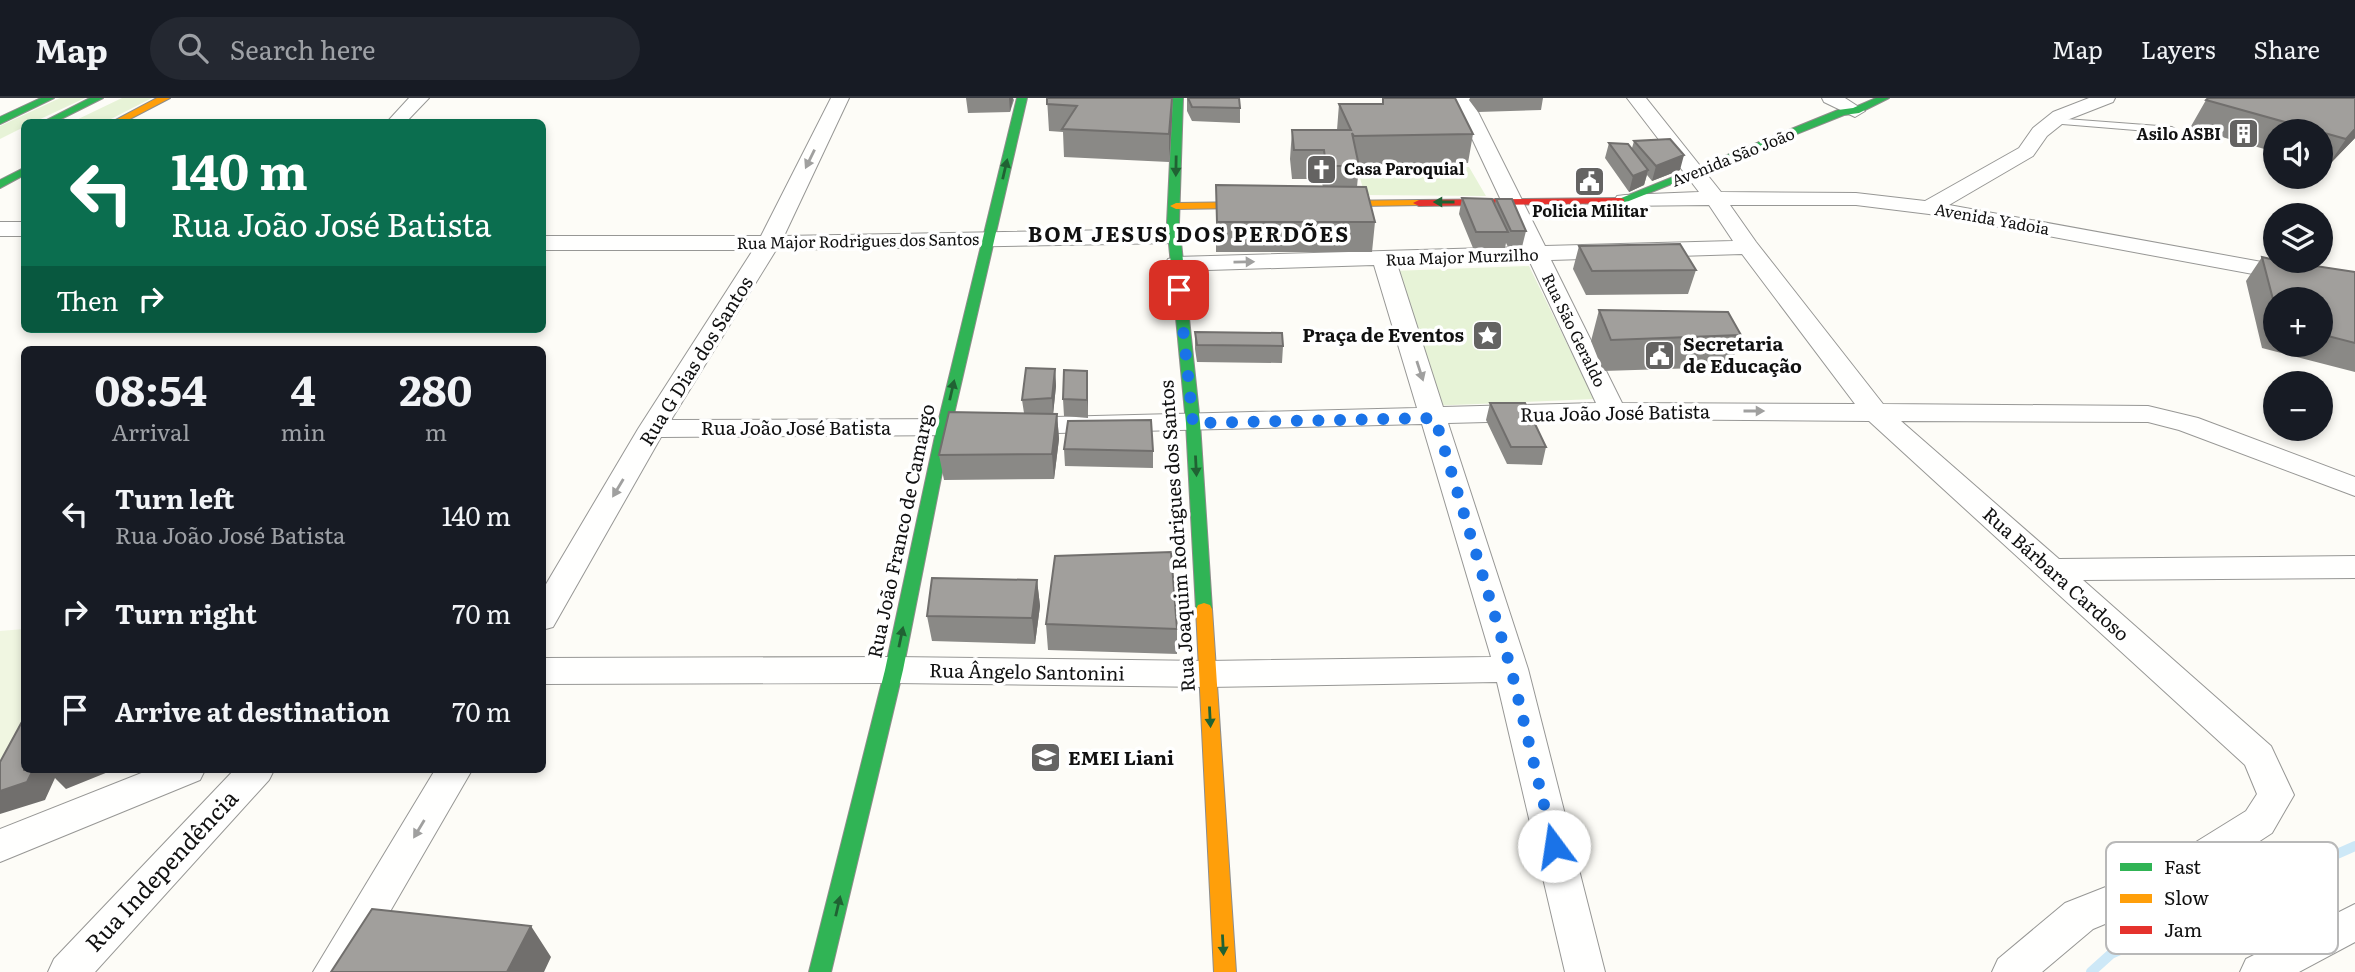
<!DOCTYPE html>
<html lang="en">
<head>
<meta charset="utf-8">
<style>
	:root { --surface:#171b24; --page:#242831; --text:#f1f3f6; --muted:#9ea1a6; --line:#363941 }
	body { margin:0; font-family:Literata,serif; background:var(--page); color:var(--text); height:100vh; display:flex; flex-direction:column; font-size:26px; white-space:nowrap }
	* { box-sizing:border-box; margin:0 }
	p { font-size:23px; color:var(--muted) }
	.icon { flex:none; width:38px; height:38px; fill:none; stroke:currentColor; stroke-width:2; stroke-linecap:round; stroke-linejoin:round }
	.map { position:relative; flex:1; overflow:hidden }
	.sheet { position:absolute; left:21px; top:248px; width:525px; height:427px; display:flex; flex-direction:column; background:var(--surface); border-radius:10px; box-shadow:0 4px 10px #0003 }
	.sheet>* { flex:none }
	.banner { position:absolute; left:21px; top:21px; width:525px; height:214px; border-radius:10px; box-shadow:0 4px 10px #0003; background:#0b6e4f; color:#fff; overflow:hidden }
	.buttons { position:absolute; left:2263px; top:21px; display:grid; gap:14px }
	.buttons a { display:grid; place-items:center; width:70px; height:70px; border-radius:50%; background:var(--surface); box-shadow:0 4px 10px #0003; font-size:35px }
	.pin { position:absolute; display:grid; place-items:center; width:60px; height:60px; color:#fff; margin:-30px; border-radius:14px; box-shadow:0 4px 10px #0006 }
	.me { position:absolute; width:77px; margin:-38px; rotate:346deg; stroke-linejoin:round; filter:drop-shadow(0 0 5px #0008) }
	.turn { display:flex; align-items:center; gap:24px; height:147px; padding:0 35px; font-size:32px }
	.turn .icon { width:91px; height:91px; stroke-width:2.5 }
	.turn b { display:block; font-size:49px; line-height:60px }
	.then { display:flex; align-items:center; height:66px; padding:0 35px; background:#0003; gap:14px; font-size:26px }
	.eta { display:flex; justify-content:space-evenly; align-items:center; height:119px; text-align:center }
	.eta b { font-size:42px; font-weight:700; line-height:49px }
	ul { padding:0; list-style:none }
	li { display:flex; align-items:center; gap:21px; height:98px; padding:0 35px }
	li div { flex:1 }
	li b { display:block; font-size:26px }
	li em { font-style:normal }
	header { display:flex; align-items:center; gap:42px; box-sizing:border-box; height:98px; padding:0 35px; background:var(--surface); border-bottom:2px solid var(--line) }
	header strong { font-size:33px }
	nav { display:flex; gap:38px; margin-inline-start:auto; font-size:24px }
	.search { width:490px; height:63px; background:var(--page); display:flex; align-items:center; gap:18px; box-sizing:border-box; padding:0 24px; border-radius:38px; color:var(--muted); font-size:26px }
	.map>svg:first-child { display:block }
	.green { fill:#e7f3d7 }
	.pitch { fill:#f0f6e1 }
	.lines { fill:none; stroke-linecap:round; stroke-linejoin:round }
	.stream { stroke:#cde8f7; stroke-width:10 }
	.lane-casing { stroke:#979795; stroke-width:2 }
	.street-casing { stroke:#979795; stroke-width:2 }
	.fast-casing { stroke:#8e8d8b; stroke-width:2 }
	.slow-casing { stroke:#8e8d8b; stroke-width:2 }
	.jam-casing { stroke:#8e8d8b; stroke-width:2 }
	.lane { fill:#fffffe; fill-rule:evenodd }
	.street { fill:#fffffe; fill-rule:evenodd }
	.fast { fill:#30b455; fill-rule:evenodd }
	.slow { fill:#ff9f0a; fill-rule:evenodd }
	.jam { fill:#e5322d; fill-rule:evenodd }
	.wall { fill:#8a8986; fill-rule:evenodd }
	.shaded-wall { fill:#716f6d }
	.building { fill:#a19f9c; stroke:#716f6d; stroke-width:2 }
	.oneway { fill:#a0a09f }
	.oneway2 { fill:#206233 }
	.route { stroke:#1a73e8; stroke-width:12; stroke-dasharray:0 21.6 }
	.labels { text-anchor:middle; stroke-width:7; stroke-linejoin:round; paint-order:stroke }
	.far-poi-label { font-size:16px; font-weight:bold; fill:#111; stroke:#fff; text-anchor:end }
	.far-street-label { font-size:16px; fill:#111; stroke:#fff }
	.poi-label { font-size:19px; font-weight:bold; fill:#111; stroke:#fff; text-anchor:start }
	.street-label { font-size:19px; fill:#111; stroke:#fff }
	.far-district-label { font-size:21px; font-weight:bold; letter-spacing:2px; fill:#111; stroke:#fff }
	.near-street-label { font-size:23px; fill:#111; stroke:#fff }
	.key { fill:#fff; stroke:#b8b8b8; stroke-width:2 }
	.key-label { font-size:19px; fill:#111 }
</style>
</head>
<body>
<header>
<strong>Map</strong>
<div class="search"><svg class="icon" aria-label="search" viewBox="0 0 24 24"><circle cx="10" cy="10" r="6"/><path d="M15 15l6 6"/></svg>Search here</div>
<nav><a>Map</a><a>Layers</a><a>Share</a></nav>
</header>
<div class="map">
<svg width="2355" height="874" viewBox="0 0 2355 874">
	<rect width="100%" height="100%" fill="#fdfcf7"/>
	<path class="green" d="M60 0H85L34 24H24V29L0 41V28Z
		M122 0H152L105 24H72Z
		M1469 69 1486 98 1365 97 1357 70Z
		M1529 168 1594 301 1429 308 1393 173Z"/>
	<path class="pitch" d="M24 531V639L0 683V533Z"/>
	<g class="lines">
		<path class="stream" d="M2091 874 2111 856 2355 748"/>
		<defs>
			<path id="lane" d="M2053 20 2172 29 2177 32 2172 35 2050 25V21Z"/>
			<path id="street" d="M409 0H429L406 24H387Z
				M831 0H849L784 138 1174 131 1182 133 1185 138 1182 143 1174 145 776 152 671 322 967 321 977 323 981 329 977 335 967 337 661 339 553 529 542 532V493L638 331 753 152H542V138H761Z
				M1453 0H1471L1545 148 1733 143 1709 107 1617 108 1614 103 1617 98 1625 97 1699 94 1627 0H1646L1721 94 1856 95 1925 103 2019 50 2033 30 2053 14 2089 0H2115L2113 4 2067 22 2047 38 2033 58 1949 107 2355 181V195L1929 116 1856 107H1730L1756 144 1883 306 2148 308 2198 320 2355 379V398L2179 332 2148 324 1901 323 2059 461 2355 458V480L2083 482 2271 648 2294 697 2272 735 2182 794 2093 831 2042 874H1992L1998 861 2065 805 2154 770 2246 713 2257 696 2245 667 1869 323 1613 321 1448 325 1528 571 1605 874H1565L1497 584 1207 589 894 585 542 586V560L894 559 1207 563 1491 559 1422 326 1016 336 1006 334 1002 328 1006 322 1016 320 1417 310 1374 167 1176 173 1168 171 1165 166 1168 161 1176 159 1523 149ZM1742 156 1855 306 1622 305 1551 162ZM1529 162 1596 305 1443 309 1397 166Z
				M1822 0H1845L1865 13 1855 19 1824 4Z
				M0 124H24V138H0Z
				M149 672H205L200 682 0 764V731Z
				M234 672H274L269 682 95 874H48L54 861Z
				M435 672H472L355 874H313Z
				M2355 806V844L2299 874H2240L2246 861Z"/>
			<path id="fast" d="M41 0H54L0 26V19Z
				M90 0H103L55 24H43Z
				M1017 0H1027L951 329 903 572 831 874H809L885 572 937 329Z
				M1173 0H1183L1179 125 1200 325 1212 511 1210 515H1198L1196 511 1186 325 1167 125Z
				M1876 0H1889L1859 15 1844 17 1624 105 1614 103 1838 12 1853 10Z
				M24 70V77L0 90V82Z"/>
			<path id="slow" d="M157 0H170L124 24H112Z
				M1419 102 1423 103V107L1176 111 1170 108 1176 105Z
				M1204 505 1210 507 1212 511 1236 874H1214L1196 511 1198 507Z"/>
			<path id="jam" d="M1620 100 1624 101V105L1419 108 1413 105 1419 102Z"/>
		</defs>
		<use href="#lane" class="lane-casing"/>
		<use href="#street" class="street-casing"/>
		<use href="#fast" class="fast-casing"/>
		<use href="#slow" class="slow-casing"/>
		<use href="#jam" class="jam-casing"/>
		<use href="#lane" class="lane"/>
		<use href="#street" class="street"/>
		<use href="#fast" class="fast"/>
		<use href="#slow" class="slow"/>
		<use href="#jam" class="jam"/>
	</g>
	<path class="wall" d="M966 0H1013L1014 2 1010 14 968 15Z
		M1047 0H1172V22L1169 64 1064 59 1063 34 1049 33Z
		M1187 0H1239L1240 10V25L1192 23 1187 13Z
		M1383 0 1473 36 1468 65 1359 67 1357 89 1375 124 1372 154H1216V87L1323 89 1321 81H1292L1290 61 1292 32H1337L1339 6H1382Z
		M1470 0H1543L1541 12 1478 14 1469 2Z
		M2206 2 2355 40 2327 69 2320 67V33H2275V54L2190 30Z
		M1634 43 1680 72 1652 83 1647 77 1644 87 1629 94 1605 60 1609 45 1632 50Z
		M1462 100 1495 106 1496 101 1526 133 1522 149H1508L1506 145 1505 150H1473L1459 116Z
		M1579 148 1696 172 1688 196 1586 197 1573 171Z
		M2262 159 2355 174V274L2262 250 2246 183ZM2275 201H2320V247H2275Z
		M1599 212 1741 237 1730 269 1603 273 1591 243Z
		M1195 234 1283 248 1282 265 1197 264 1195 251Z
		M1055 271 1056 288 1053 316H1057L1059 341 1054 381 944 382 939 357 1024 315 1022 302Z
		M1087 273 1088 320 1064 318 1063 301Z
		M1490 305 1546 349 1542 367 1507 366 1486 322Z
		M1064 351 1153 353V370L1065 368Z
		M1037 482 1040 508 1035 546 932 543 927 518Z
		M1046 526 1177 531V556L1048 552Z"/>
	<path class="shaded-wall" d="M1009 0H1013L1010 14Z
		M1172 0V22L1169 64V36Z
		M2355 31V40L2327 69 2346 41Z
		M1684 57 1680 72 1652 83 1656 68Z
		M1648 72 1644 87 1629 94 1633 78Z
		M1055 271 1056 288 1053 317 1052 300Z
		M1087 273 1088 290V320L1087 302Z
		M1057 316 1059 341 1054 381 1052 356Z
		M1037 482 1040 508 1035 546 1032 520Z
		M33 672H113L66 691 55 680 45 702 0 716V693Z
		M531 828 551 859 544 874H507Z"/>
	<path class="building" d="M1047 0H1172L1169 36 1062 31 1077 8 1047 6Z
		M1188 0H1239L1240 10 1192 9Z
		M1383 0H1455L1473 36 1354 38 1352 35 1359 68H1326L1324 52H1294L1292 32H1351L1339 6H1383Z
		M2208 0H2355V31L2346 41 2206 2Z
		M1670 41 1684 57 1656 68 1634 43Z
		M1609 45 1628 46 1648 72 1633 78Z
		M1216 87 1366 89 1375 124H1217Z
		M1462 100 1492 101 1508 134H1476Z
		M1496 101H1512L1526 133H1511Z
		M1680 146 1696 172 1592 173 1579 148Z
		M2262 159 2275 162V163H2282L2355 174V245L2320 236V201H2275V209Z
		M1599 212 1728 214 1741 237 1611 242Z
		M1195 234 1282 235 1283 248 1197 247Z
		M1026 270 1055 271 1052 300 1022 302Z
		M1064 272 1087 273V302L1063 301Z
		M1490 305H1525L1546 349H1511Z
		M949 314 1057 316 1052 356 939 357Z
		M1151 322 1153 353 1064 351 1068 323Z
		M1171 454 1177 531 1046 526 1055 458Z
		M932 480 1037 482 1032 520 927 518Z
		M24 620V672H33L27 684 0 693V664Z
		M372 811 531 828 507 874H331Z"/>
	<defs><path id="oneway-solid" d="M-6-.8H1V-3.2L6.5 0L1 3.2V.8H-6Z" transform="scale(1.75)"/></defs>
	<g class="oneway">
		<use href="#oneway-solid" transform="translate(810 61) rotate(116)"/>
		<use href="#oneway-solid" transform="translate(1244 164) rotate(-1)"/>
		<use href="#oneway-solid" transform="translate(1420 273) rotate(72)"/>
		<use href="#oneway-solid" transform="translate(1754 313)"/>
		<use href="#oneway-solid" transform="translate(618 390) rotate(121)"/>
		<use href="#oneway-solid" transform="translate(419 731) rotate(121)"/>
	</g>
	<g class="oneway2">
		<use href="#oneway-solid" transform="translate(1176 68) rotate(91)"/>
		<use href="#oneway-solid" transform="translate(1005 71) rotate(-77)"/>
		<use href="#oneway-solid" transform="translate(1444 104) rotate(-180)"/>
		<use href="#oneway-solid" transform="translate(952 292) rotate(-77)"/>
		<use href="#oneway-solid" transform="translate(1196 368) rotate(87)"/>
		<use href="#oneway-solid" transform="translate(901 539) rotate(-78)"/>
		<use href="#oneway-solid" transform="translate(1210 619) rotate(87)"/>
		<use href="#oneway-solid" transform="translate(838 808) rotate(-77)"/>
		<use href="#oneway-solid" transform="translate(1223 847) rotate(87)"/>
	</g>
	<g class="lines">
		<path class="route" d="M1179 192 1193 325 1435 320 1511 571 1554 748"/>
	</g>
	<defs>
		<symbol id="building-square" viewBox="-11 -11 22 22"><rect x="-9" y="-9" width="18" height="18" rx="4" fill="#646362" stroke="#fff"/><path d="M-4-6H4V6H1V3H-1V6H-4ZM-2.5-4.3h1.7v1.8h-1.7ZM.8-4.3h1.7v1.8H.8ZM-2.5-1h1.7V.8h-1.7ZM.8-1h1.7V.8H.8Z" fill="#fff"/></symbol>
		<symbol id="church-square" viewBox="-11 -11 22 22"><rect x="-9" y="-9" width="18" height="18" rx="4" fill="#646362" stroke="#fff"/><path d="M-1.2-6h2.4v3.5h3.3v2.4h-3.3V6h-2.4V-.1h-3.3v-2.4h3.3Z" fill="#fff"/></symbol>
		<symbol id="civic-square" viewBox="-11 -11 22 22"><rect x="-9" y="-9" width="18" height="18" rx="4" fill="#646362" stroke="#fff"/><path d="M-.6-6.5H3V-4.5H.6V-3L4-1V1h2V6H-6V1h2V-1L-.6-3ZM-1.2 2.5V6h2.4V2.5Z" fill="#fff"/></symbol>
		<symbol id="sight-square" viewBox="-11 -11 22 22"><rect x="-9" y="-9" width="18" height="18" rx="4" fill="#646362" stroke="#fff"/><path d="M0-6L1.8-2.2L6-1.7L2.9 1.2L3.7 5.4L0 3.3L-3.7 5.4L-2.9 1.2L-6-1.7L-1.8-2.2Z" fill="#fff"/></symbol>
		<symbol id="school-square" viewBox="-11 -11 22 22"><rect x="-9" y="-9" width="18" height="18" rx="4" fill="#646362" stroke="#fff"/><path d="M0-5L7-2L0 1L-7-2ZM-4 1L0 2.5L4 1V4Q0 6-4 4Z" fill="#fff"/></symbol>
	</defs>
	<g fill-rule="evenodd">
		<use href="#building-square" x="2226" y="18" width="35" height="35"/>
		<use href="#church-square" x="1304" y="54" width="35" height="35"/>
		<use href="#civic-square" x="1572" y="66" width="35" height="35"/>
		<use href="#sight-square" x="1470" y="220" width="35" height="35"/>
		<use href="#civic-square" x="1642" y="240" width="35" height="35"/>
		<use href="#school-square" x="1028" y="642" width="35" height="35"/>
	</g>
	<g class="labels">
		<g class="far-poi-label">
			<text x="2221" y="42">Asilo ASBI</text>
			<text x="1344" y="77" text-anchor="start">Casa Paroquial</text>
			<text x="1590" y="119" text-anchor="middle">Policia Militar</text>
		</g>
		<g class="far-street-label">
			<text transform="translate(1733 59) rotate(-22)" y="6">Avenida São João</text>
			<text transform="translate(1992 121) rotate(10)" y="6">Avenida Yadoia</text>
			<text transform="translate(858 143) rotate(-1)" y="6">Rua Major Rodrigues dos Santos</text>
			<text transform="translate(1462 159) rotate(-2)" y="6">Rua Major Murzilho</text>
			<text transform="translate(1574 232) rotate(64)" y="6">Rua São Geraldo</text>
		</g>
		<g class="poi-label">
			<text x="1464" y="244" text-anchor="end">Praça de Eventos</text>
			<text x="1683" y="253">Secretaria<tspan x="1683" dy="22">de Educação</tspan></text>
			<text x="1068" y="667">EMEI Liani</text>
		</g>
		<g class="street-label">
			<text transform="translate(696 263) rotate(-58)" y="7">Rua G Dias dos Santos</text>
			<text transform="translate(1615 315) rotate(-1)" y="7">Rua João José Batista</text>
			<text x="796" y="337">Rua João José Batista</text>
			<text transform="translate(901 433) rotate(-78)" y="7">Rua João Franco de Camargo</text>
			<text transform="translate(1177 438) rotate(-94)" y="7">Rua Joaquim Rodrigues dos Santos</text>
			<text transform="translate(2056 476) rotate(42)" y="7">Rua Bárbara Cardoso</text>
			<text transform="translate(1027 574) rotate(1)" y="7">Rua Ângelo Santonini</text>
		</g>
		<g class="far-district-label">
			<text x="1189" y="144">BOM JESUS DOS PERDÕES</text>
		</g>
		<g class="near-street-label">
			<text transform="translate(162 773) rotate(-47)" y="8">Rua Independência</text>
		</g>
	</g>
	<rect x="2106" y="744" width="232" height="112" rx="10" class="key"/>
	<rect x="2120" y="765" width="32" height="8" fill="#30b455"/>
	<rect x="2120" y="796" width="32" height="9" fill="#ff9f0a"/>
	<rect x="2120" y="828" width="32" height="8" fill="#e5322d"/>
	<g class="key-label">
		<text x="2164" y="776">Fast</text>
		<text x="2164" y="807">Slow</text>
		<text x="2164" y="839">Jam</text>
	</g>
</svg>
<div class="buttons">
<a><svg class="icon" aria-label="sound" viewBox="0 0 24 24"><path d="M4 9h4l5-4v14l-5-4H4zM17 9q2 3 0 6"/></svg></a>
<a><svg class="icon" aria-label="layers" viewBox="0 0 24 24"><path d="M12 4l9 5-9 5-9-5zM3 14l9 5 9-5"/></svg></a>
<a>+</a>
<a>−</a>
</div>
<div class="pin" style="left:1179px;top:192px;background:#d93025"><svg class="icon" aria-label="arrive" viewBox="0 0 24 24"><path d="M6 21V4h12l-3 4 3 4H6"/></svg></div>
<svg class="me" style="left:1554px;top:748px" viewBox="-20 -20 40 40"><circle r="19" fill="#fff"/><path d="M0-13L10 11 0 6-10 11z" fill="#1a73e8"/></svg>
<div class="banner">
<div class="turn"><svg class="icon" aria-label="left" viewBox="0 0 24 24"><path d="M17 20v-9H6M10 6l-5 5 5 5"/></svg><div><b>140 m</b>Rua João José Batista</div></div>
<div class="then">Then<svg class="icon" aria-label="right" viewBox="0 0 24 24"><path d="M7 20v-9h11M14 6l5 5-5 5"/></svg></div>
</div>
<section class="sheet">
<div class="eta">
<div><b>08:54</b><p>Arrival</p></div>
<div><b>4</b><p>min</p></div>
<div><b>280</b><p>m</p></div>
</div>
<ul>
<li><svg class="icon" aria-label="left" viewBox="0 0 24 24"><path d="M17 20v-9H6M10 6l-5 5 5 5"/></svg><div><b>Turn left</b><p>Rua João José Batista</p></div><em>140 m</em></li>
<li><svg class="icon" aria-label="right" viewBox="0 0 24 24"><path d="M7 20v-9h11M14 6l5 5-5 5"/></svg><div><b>Turn right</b></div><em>70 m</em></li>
<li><svg class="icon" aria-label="arrive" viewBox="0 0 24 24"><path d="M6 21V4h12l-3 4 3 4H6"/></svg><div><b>Arrive at destination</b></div><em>70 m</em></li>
</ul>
</section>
</div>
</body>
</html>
